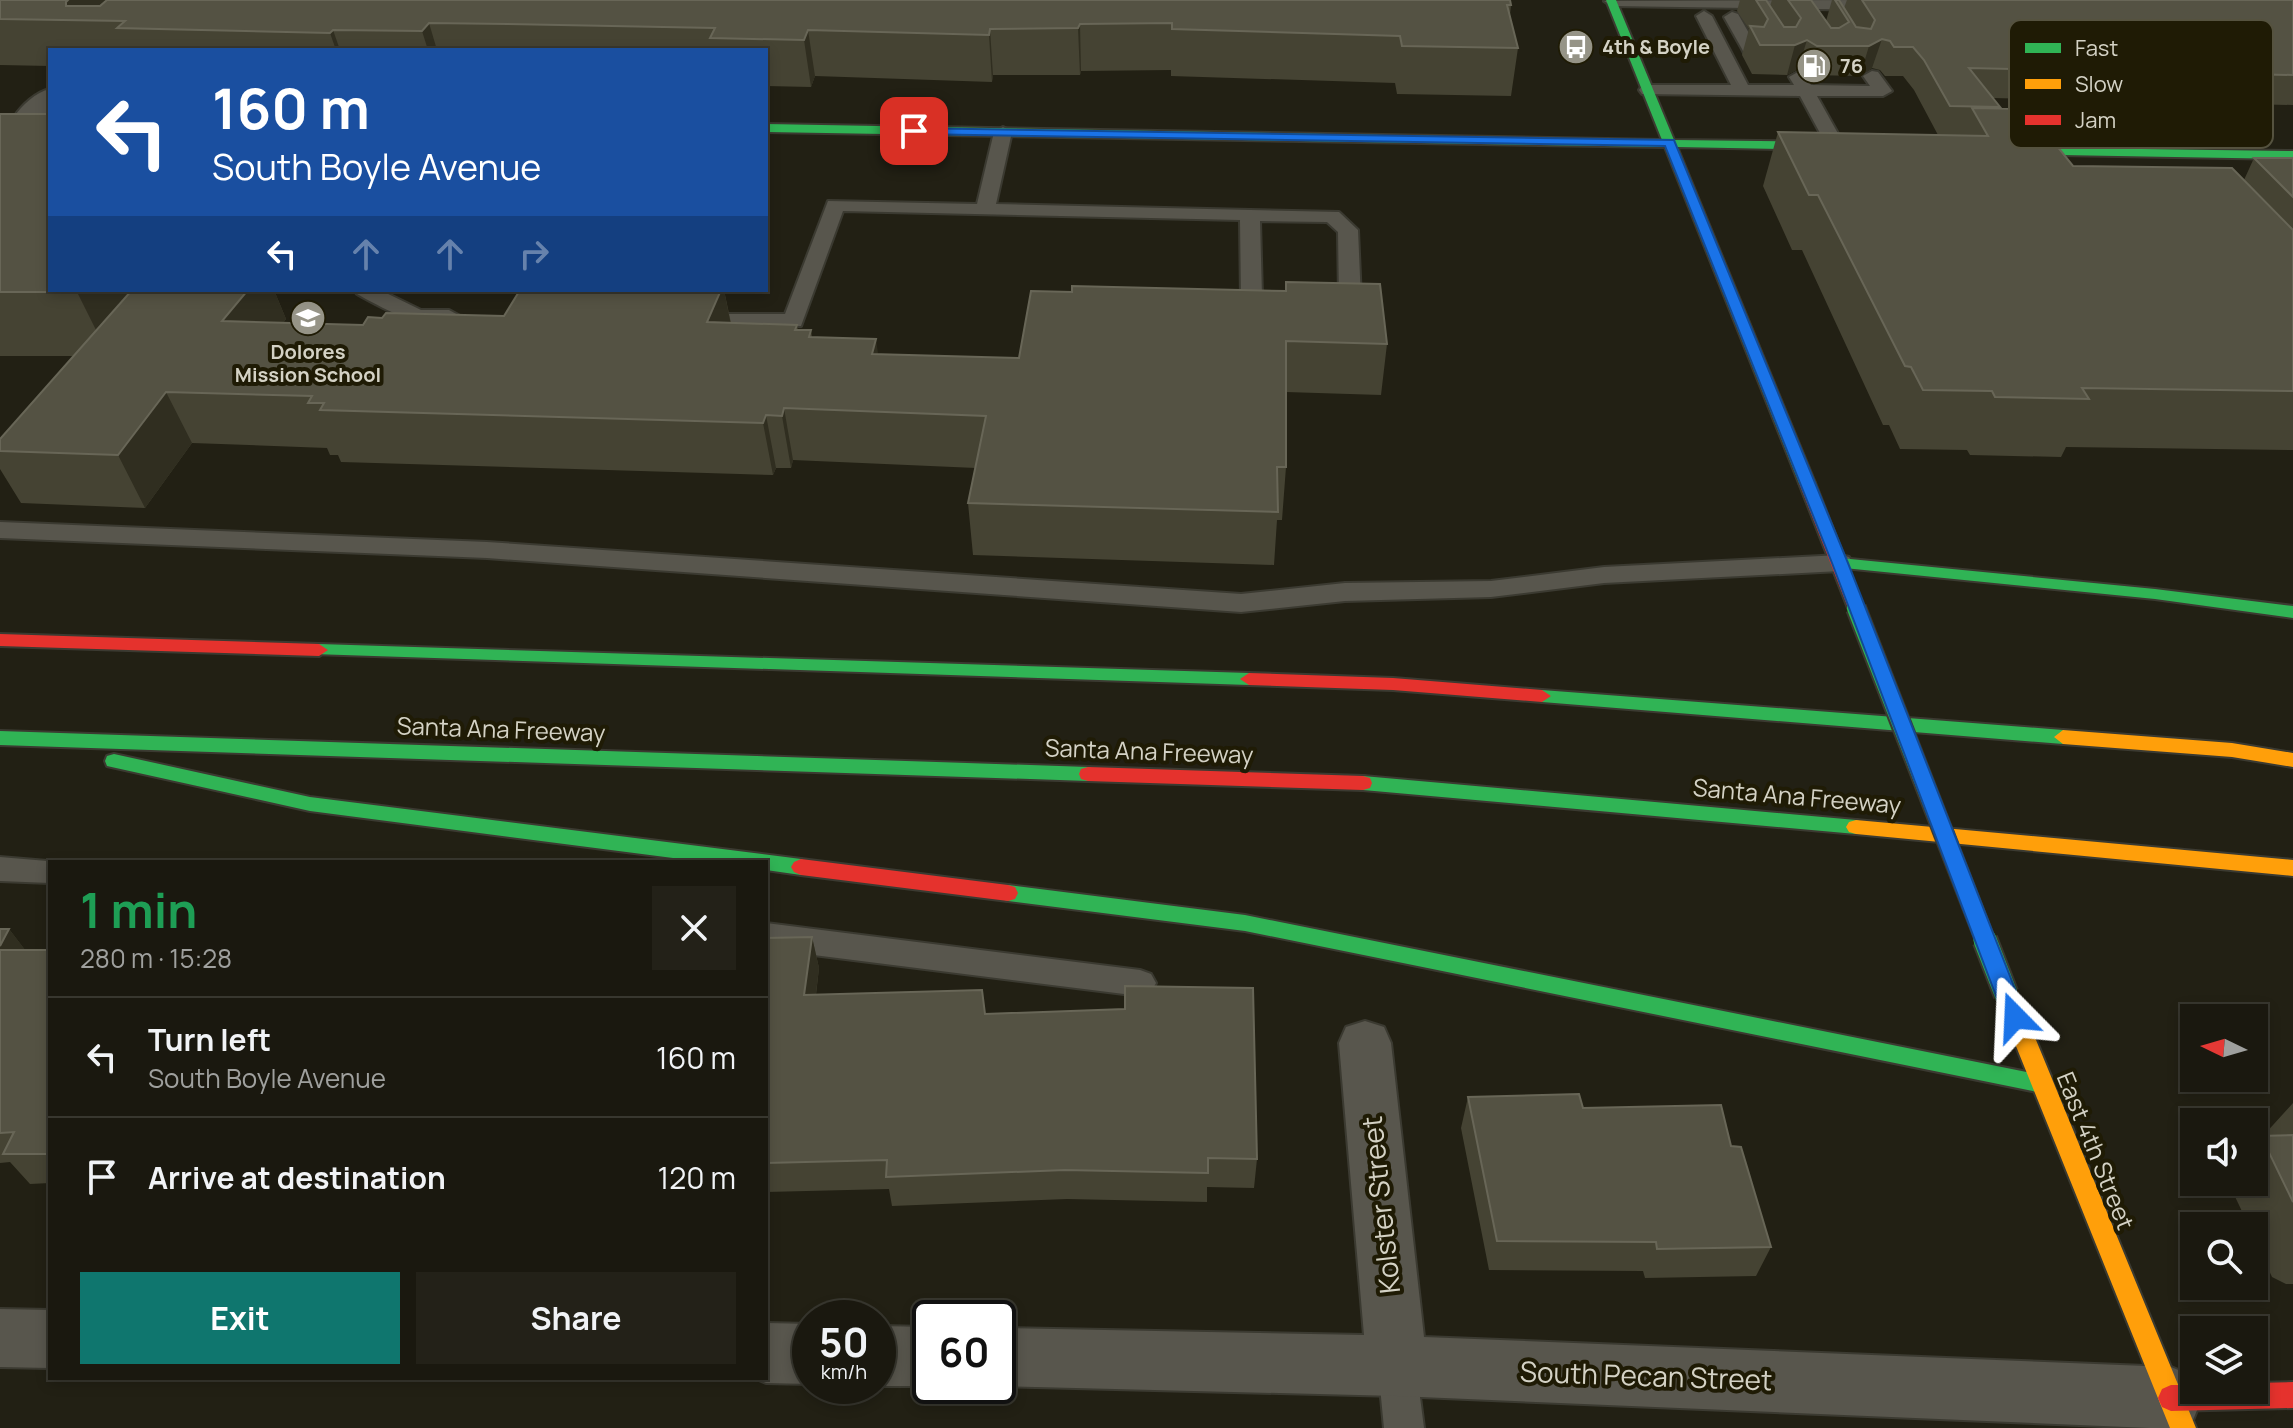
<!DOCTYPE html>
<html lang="en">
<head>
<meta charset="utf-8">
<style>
	:root { --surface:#1a180f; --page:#232118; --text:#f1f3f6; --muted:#9fa09e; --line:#38372f; --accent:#0f766e }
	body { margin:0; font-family:Manrope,sans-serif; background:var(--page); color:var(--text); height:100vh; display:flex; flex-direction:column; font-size:30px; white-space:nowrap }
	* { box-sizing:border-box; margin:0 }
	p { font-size:26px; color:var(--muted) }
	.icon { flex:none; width:44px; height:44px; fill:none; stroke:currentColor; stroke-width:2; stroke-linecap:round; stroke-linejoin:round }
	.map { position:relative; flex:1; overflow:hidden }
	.drawer { position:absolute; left:48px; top:860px; width:720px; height:520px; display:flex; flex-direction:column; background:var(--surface); border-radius:0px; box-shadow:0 4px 12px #0003,0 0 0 2px var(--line) }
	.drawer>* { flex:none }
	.hud { position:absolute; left:48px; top:48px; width:720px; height:244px; border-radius:0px; box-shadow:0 4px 12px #0003,0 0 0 2px var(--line); background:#1a4fa0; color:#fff; overflow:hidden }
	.needle { width:52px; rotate:275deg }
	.buttons { position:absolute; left:2180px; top:1004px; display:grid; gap:16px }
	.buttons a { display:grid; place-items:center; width:88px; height:88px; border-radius:0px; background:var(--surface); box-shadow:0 4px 12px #0003,0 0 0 2px var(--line); font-size:40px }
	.speed { position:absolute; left:792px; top:1300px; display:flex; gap:16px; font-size:40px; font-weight:700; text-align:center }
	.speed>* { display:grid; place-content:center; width:104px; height:104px; border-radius:50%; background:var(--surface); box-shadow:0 4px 12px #0003,0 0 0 2px var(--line); line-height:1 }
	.speed small { font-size:20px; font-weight:400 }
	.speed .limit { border:4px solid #111; border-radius:12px; background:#fff; color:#111 }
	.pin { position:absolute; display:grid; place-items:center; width:68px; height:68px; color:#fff; margin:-34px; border-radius:16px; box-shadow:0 4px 12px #0006 }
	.me { position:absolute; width:88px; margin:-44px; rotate:339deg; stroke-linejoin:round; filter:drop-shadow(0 0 6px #0008) }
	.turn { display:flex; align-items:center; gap:28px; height:168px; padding:0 32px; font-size:36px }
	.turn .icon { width:104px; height:104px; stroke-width:2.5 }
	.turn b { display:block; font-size:56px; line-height:68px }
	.lanes { display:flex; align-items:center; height:76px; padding:0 32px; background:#0003; justify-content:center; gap:40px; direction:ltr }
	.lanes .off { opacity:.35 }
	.round { display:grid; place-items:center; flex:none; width:84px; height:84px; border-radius:0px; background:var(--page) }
	.head { display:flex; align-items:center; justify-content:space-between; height:136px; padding:0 32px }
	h1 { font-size:48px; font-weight:700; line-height:60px; color:#1e9e55 }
	.button { display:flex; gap:16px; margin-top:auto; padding:16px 32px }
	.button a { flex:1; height:92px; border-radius:0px; background:var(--accent); color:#fff; font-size:32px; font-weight:700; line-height:92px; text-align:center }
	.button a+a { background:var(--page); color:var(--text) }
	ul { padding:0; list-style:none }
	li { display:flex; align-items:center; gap:24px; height:120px; padding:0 32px; border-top:2px solid var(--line) }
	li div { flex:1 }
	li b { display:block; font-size:30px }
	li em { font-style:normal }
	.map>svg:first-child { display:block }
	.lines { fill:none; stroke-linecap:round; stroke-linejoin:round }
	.lane-casing { stroke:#3b3a31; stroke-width:4 }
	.street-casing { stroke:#3b3a31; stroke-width:4 }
	.fast-casing { stroke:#3b3a31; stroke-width:4 }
	.slow-casing { stroke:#3b3a31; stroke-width:4 }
	.jam-casing { stroke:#3b3a31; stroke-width:4 }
	.lane { fill:#58564d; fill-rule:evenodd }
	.street { fill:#58564d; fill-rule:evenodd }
	.fast { fill:#30b455; fill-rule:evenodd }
	.slow { fill:#ff9f0a; fill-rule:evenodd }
	.jam { fill:#e5322d; fill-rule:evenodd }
	.fast-bridge-far1-casing { stroke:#3b3a31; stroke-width:22; stroke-linecap:butt }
	.fast-bridge-casing { stroke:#3b3a31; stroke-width:27; stroke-linecap:butt }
	.fast-bridge-far1 { stroke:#30b455; stroke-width:18 }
	.fast-bridge { stroke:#30b455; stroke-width:23 }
	.wall { fill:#454333 }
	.shaded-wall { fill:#302e20 }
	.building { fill:#545243; stroke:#686657; stroke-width:2 }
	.route { fill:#1a73e8; stroke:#114b97; stroke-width:2 }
	.labels { text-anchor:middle; stroke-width:8; stroke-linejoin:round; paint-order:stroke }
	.far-poi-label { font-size:20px; font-weight:bold; fill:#d4d2c5; stroke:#1f1b05; text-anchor:start }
	.street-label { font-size:24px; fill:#d4d2c5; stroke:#1f1b05 }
	.near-street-label { font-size:28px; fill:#d4d2c5; stroke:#1f1b05 }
	.key { fill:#1f1b05; stroke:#55523f; stroke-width:2 }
	.key-label { font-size:22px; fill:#d4d2c5 }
</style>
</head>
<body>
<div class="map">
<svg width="2293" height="1428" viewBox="0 0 2293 1428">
	<rect width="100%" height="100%" fill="#222014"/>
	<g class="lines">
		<defs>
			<path id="lane" d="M1872 0 1889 2 1891 5 1883 10 1612 6 1604 1Z
				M1704 11 1712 16 1748 85H1794L1789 77 1798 72 1804 73 1811 85 1870 86 1863 76 1872 71 1878 72 1892 91 1883 96H1817L1845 146 1836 152 1827 146 1800 96 1642 94 1639 90 1642 86 1648 85H1731L1696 16Z
				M1732 12 1738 14 1758 49 1756 53H1744L1742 49 1724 17Z
				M1003 127 1012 132 996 204 1339 212 1358 230 1361 300 1342 318 1334 319 1323 313 1339 298 1338 232 1327 222 1260 221 1262 296 1287 311 1276 317 1245 303 1241 299 1240 220 843 211 801 326H695L684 320 695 314H785L828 201 977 204 994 132Z
				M354 290H380L421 310H449L460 316C438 341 379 306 357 294Z
				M0 522 487 542 1241 594 1345 583 1491 581 1604 567 1840 555 1849 557 1853 563 1849 569 1840 571 1604 583 1491 597 1345 601 1241 612 487 558 0 538Z
				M0 857 59 862H50V883L0 881Z
				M766 923 1140 970 1151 974 1156 983 1151 992 1140 996 766 949Z
				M1397 1347 1411 1352 1416 1366 1424 1428H1384L1378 1366 1383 1352Z"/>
			<path id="street" d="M50 89V112C39 122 33 127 18 123L14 117C22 105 36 92 50 89Z
				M1365 1021 1384 1027 1391 1043 1424 1337 2171 1367 2193 1376 2194 1390H2199L2202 1398 2193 1420 2173 1428H2150L1397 1396 993 1386H998V1328L1364 1335 1339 1043 1346 1027Z
				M0 1309 50 1310V1368L0 1367Z
				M766 1323 810 1324V1384L766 1383 754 1378H766Z
				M878 1326 930 1327 932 1386H878Z"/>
			<path id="fast" d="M1606 0H1616L1674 140 1835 142 1841 146 1835 150 1677 147 1815 483 1812 486H1802L1799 483 1665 147 766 132V124L1662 140Z
				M1995 147 2293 151V159L1999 154 1995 153Z
				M1840 558 2155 589 2293 606V618L2155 599 1834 567 1832 563Z
				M319 644 1249 673 1258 679 1249 685 313 654 310 650Z
				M1542 690 2063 730 2072 737 2063 744 1542 702 1533 696Z
				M0 731 1088 767 1095 769 1097 774 1095 779 1088 781 0 745Z
				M114 754 310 797 801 859 808 862 811 867 808 872 801 875 766 870V862H704L310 811 107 766 105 761 107 756Z
				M1363 776 1856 820 1863 822 1866 827 1863 832 1856 834 1363 790 1356 788 1354 783 1356 778Z
				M1008 885 1245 915 2042 1075 2050 1077 2053 1084 2050 1091 2042 1093 1245 931 1008 901 1001 899 998 893 1001 887Z"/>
			<path id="slow" d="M2063 730 2232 743 2293 753V767L2232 757 2063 744 2054 737Z
				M1856 820 2293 860V876L1856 834 1849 832 1846 827 1849 822Z
				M2006 985 2013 988 2017 994 2196 1428H2170L1995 994 1999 988Z"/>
			<path id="jam" d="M1807 478 1815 483 1864 608 1862 612 1856 614 1848 608 1799 483Z
				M0 634 319 644 328 650 319 656 0 646Z
				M1249 673 1393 678 1542 690 1551 696 1542 702 1393 690 1249 685 1240 679Z
				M1088 767 1363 776 1370 778 1372 783 1370 788 1363 790 1088 781 1081 779 1079 774 1081 769Z
				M801 859 1008 885 1015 887 1018 893 1015 899 1008 901 801 875 794 872 791 867 794 862Z
				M2293 1382V1408L2171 1411 2162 1407 2158 1398 2162 1389 2171 1385H2194V1390H2254V1383Z"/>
		</defs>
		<use href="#lane" class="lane-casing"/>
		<use href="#street" class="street-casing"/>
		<use href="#fast" class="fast-casing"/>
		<use href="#slow" class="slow-casing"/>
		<use href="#jam" class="jam-casing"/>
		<use href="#lane" class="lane"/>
		<use href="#street" class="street"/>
		<use href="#fast" class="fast"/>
		<use href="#slow" class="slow"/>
		<use href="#jam" class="jam"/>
		<defs>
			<path id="fast-bridge-far1" d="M1856 608 1986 942"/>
			<path id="fast-bridge" d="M1985 940 2006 994"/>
		</defs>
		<use href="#fast-bridge-far1" class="fast-bridge-far1-casing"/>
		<use href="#fast-bridge" class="fast-bridge-casing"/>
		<use href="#fast-bridge-far1" class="fast-bridge-far1"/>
		<use href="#fast-bridge" class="fast-bridge"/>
	</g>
	<path class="wall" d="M0 0 1511 5 1510 15 1518 48 1511 96 1397 94 1395 83 1171 76V70L1081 71 1080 75H993L992 82 815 76 811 87 766 86V50H50V66L0 65Z
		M1740 0H1766L1770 6 1772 0H1811L1826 21 1832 0H1839L1844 8 1847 0H2293V105L1993 98 1999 108 2073 166 2244 180 2254 158H2293V450L2066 447 2061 457 1970 455 1967 450 1900 449 1889 425H1883L1802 250H1792L1763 186 1778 132 1938 135 1914 90 1903 76H1885L1880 70 1872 68 1860 76 1809 75 1798 69 1787 75 1752 74 1742 55 1749 29 1737 11Z
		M0 114 50 290H274L286 319 283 323 363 325 504 316 520 290H724L731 323 797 325 798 330H811L812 337 878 354 1019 358 1072 292 1285 291 1286 282 1387 344 1381 395 1286 392V467L1282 520H1277L1274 565 973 555 968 503 976 468 793 460 791 468H776L773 475 341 462 338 455H330L327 448 192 443 145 508 21 503 0 469V439L73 356H0Z
		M0 929H9L25 950H50V1183L30 1184 10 1162 0 1163Z
		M812 937 819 968 816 995 985 1014 1257 1159 1254 1188 1207 1187V1202L1067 1199 892 1206 889 1189 766 1192V938Z
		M1468 1097 1583 1108 1731 1146 1771 1247 1756 1276 1645 1278 1643 1271 1489 1270 1461 1128Z
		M2293 1103V1284H2286L2272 1277 2254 1238V1226H2249L2228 1182H2254V1143L2261 1136H2263Z"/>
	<path class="shaded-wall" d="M68 0H139L72 20 66 6V2Z
		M429 23 437 50H428L422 31Z
		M1080 24 1081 71 1080 75 1078 28Z
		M990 29 993 75 992 82 989 35Z
		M333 30 340 50H336L330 33Z
		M808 30 815 76 811 87 804 40Z
		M1882 39 1872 68 1860 76 1869 46Z
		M1807 40 1798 69 1787 75 1795 45Z
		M78 290H165L109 356 77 292Z
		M248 290H274L286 319 245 372 222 321Z
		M721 290H724L733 335 707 322Z
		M876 339 883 390 872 354Z
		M166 392 192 443 145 508 118 455Z
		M784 408 793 460 791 468 782 416Z
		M766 415 776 468 773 475 763 423Z
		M9 929 33 960 0 953V946Z
		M812 937 819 968 812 1026 804 995Z"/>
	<path class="building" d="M0 0H68L66 2V6H100L107 0H1510L1511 5H1507L1518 48 1402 46 1400 36 1172 29V23L1080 24 1078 28 990 29 989 35 808 30 804 40 710 38 715 28 508 24 429 23 422 31 333 30 330 33 117 28 125 21 0 19Z
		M1756 0H1766L1784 27H1796L1801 18 1788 0H1811L1831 28H1839L1849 22 1835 0H1839L1856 27 1871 29 1875 20 1862 0H2293V75L1969 68 2000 107 1950 106 1924 60 1913 47H1894L1890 41 1882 39 1869 46H1817L1807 40 1795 45H1760L1750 26 1764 27 1768 19Z
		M1972 108 2027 109 2073 166 2232 168 2293 230V391L2082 388 2089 399 1995 397 1992 391 1923 390 1911 367 1905 366 1818 195H1809L1778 132 1988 136Z
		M0 114H50V290H78L77 292H0Z
		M2254 158H2293V197Z
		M1286 282 1380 284 1387 344 1286 341V467H1277L1278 512 968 503 986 416 784 408 782 416 766 415 763 423 320 410 324 403H308L312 396 166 392 118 455 0 451V439L132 290H248L222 321 363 325 368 317 382 318 386 313 504 316 520 290H721L707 322 797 325 795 330H811L809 337 876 339 872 354 1019 358 1031 291 1072 292V286L1286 291Z
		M0 929H9L0 946Z
		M812 937 804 995 982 990 985 1014 1125 1009V986L1253 988 1257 1159 1208 1158V1173L1065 1170 886 1177 887 1160 766 1163V938Z
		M0 950H50V1154H3L14 1132 0 1133Z
		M1579 1094 1583 1108 1721 1105 1731 1146 1741 1147 1771 1247 1657 1249 1656 1242 1497 1241 1468 1097Z
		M2293 1135V1202L2261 1136Z"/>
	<path class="route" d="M910 128 1674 140 1848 563 2026 1017 2023 1023 2015 1026 2008 1023 2004 1017 1832 563 1665 146 914 134 908 131Z"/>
	<defs>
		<symbol id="bus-disc" viewBox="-11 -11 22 22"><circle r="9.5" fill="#969487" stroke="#1f1b05"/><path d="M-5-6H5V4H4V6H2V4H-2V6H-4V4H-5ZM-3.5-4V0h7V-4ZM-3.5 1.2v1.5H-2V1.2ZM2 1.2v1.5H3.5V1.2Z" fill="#fff"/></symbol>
		<symbol id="fuel-disc" viewBox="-11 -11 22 22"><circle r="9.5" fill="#969487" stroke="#1f1b05"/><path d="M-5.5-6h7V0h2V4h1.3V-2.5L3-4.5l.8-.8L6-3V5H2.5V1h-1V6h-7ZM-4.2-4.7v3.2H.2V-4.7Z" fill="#fff"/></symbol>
		<symbol id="school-disc" viewBox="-11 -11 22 22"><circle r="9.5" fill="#969487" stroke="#1f1b05"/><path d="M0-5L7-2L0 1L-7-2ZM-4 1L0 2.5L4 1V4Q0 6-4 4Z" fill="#fff"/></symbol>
	</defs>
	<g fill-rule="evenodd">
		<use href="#bus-disc" x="1556" y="27" width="40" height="40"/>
		<use href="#fuel-disc" x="1794" y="46" width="40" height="40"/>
		<use href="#school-disc" x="288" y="298" width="40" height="40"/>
	</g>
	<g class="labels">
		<g class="far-poi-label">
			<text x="1602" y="54">4th &amp; Boyle</text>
			<text x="1840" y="73">76</text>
			<text x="308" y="359" text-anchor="middle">Dolores<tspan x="308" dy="23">Mission School</tspan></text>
		</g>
		<g class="street-label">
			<text transform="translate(501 730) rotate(2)" y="8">Santa Ana Freeway</text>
			<text transform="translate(1149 752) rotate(2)" y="8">Santa Ana Freeway</text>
			<text transform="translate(1797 797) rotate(5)" y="8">Santa Ana Freeway</text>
			<text transform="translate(2095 1151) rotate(68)" y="8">East 4th Street</text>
		</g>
		<g class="near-street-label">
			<text transform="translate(1381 1205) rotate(-96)" y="10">Kolster Street</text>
			<text transform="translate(1646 1376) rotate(2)" y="10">South Pecan Street</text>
		</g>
	</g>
	<rect x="2009" y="20" width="264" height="128" rx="12" class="key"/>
	<rect x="2025" y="43" width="36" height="10" fill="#30b455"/>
	<rect x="2025" y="79" width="36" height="10" fill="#ff9f0a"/>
	<rect x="2025" y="115" width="36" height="10" fill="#e5322d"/>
	<g class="key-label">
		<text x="2075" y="56">Fast</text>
		<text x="2075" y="92">Slow</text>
		<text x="2075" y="128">Jam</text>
	</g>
</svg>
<div class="buttons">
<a><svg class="needle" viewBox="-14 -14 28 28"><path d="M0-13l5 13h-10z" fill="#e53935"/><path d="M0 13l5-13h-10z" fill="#9fa09e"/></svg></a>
<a><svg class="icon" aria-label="sound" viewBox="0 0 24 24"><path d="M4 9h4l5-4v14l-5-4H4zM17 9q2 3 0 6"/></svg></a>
<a><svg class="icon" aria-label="search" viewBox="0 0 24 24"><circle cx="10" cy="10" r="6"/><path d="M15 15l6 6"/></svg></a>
<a><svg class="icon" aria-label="layers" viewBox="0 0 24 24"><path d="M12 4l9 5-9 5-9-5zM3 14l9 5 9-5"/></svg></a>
</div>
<div class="speed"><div>50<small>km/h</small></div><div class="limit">60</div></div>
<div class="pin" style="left:914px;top:131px;background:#d93025"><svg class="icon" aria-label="arrive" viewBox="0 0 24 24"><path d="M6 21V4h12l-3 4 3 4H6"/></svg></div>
<svg class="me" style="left:2015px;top:1017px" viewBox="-20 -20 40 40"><path d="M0-17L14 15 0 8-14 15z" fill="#1a73e8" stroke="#fff" stroke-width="4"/></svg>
<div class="hud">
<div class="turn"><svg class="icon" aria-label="left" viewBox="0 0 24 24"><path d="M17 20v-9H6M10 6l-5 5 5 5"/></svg><div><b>160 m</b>South Boyle Avenue</div></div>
<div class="lanes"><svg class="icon" aria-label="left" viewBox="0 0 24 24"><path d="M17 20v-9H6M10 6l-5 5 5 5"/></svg><svg class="icon off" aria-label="ahead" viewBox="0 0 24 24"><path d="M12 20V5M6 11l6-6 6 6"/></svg><svg class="icon off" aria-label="ahead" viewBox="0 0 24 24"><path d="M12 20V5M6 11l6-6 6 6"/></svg><svg class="icon off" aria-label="right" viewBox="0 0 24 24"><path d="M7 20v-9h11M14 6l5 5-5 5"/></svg></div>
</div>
<section class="drawer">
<div class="head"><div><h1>1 min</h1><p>280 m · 15:28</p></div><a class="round"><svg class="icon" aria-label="close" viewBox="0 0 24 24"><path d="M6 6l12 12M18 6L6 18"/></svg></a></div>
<ul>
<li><svg class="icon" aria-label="left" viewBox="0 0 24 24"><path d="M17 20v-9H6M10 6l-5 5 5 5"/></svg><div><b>Turn left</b><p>South Boyle Avenue</p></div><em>160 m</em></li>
<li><svg class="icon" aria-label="arrive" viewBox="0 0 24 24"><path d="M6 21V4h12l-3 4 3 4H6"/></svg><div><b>Arrive at destination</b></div><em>120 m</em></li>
</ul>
<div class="button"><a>Exit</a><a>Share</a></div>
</section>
</div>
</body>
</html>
